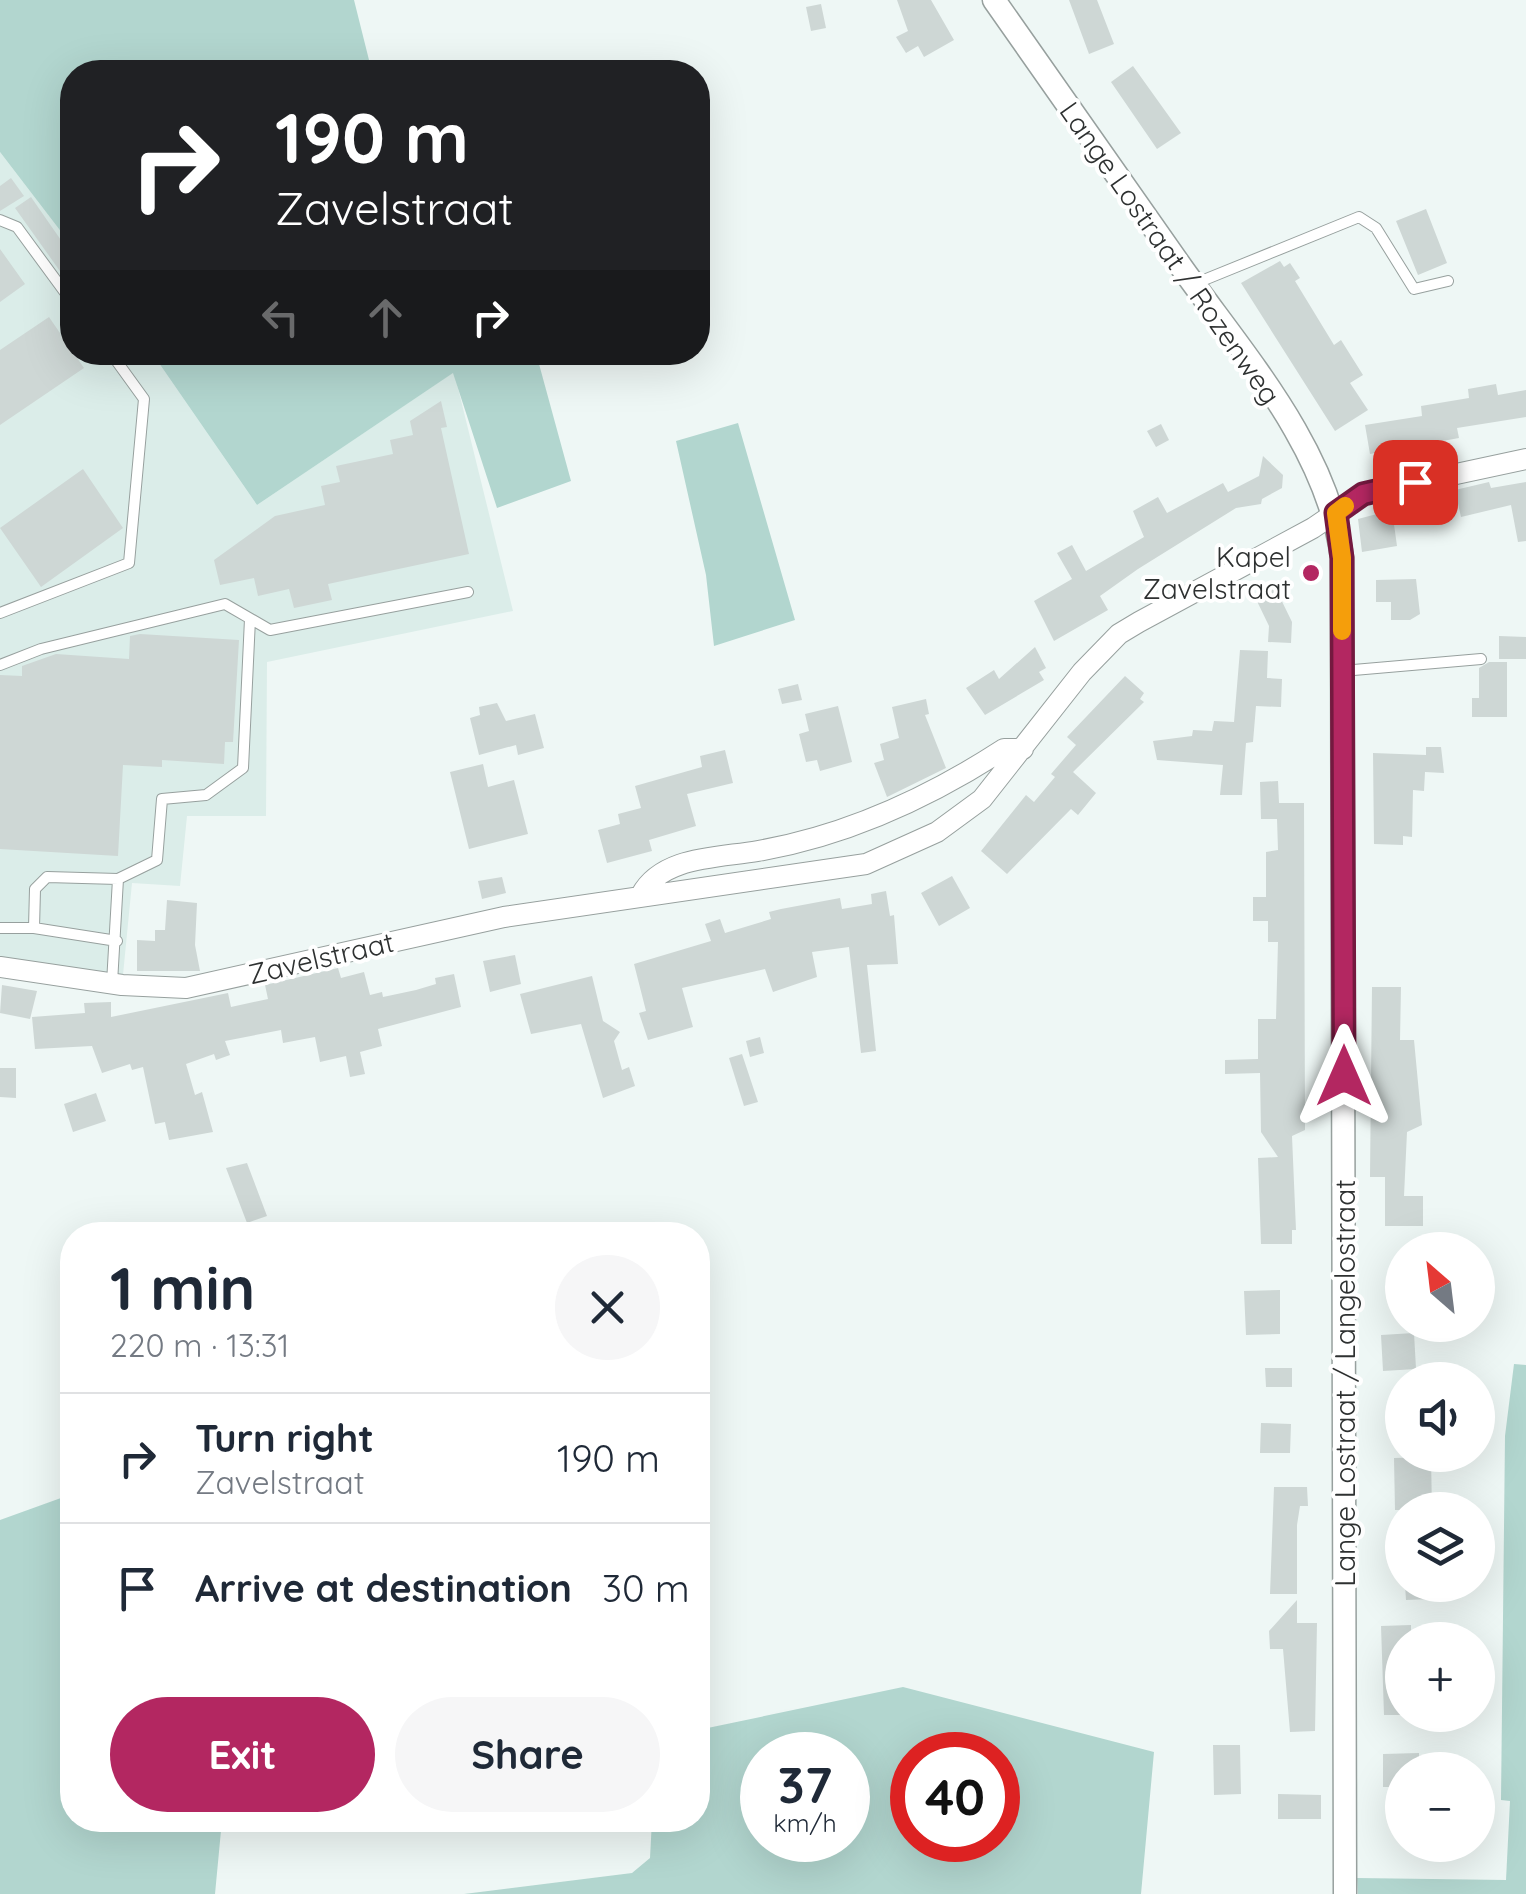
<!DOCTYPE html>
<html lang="en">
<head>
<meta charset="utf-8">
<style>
	:root { --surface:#fff; --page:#f6f6f7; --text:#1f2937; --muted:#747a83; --line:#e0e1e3; --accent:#b32761 }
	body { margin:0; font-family:Quicksand,sans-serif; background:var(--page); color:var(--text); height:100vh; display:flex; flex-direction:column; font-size:38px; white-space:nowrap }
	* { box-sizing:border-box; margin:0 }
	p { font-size:32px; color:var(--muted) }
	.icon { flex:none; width:55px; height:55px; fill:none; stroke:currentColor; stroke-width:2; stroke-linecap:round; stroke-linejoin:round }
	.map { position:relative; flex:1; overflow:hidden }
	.sheet { position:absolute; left:60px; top:1222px; width:650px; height:610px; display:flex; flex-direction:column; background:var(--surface); border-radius:40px; box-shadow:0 10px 40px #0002 }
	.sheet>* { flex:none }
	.hud { position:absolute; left:60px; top:60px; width:650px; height:305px; border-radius:40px; box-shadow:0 10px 40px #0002; background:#202124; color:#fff; overflow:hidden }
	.needle { width:65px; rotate:332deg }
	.controls { position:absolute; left:1385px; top:1232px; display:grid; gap:20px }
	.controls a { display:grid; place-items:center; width:110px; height:110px; border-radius:50%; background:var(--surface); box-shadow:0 10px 40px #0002; font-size:50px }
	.speed { position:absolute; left:740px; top:1732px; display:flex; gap:20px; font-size:50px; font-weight:700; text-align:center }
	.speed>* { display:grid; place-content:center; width:130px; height:130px; border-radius:50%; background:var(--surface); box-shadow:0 10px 40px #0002; line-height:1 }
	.speed small { font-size:25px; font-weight:400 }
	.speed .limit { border:15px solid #d22; background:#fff; color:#111 }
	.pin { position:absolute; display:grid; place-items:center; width:85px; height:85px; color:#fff; margin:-42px; border-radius:20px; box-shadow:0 5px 15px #0006 }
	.me { position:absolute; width:110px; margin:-55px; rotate:0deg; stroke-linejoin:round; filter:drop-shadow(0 0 8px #0008) }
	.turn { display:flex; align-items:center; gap:35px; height:210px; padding:0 50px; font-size:45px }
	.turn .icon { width:130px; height:130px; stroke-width:2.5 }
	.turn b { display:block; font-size:70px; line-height:85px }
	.lanes { display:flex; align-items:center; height:95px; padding:0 50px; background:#0003; justify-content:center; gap:50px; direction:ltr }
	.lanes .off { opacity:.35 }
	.round { display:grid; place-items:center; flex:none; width:105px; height:105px; border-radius:52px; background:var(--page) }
	.summary { display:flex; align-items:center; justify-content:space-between; height:170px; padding:0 50px }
	h1 { font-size:60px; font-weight:800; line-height:75px }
	.cta { display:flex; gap:20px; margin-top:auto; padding:20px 50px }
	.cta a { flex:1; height:115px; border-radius:60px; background:var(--accent); color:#fff; font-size:40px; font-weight:800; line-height:115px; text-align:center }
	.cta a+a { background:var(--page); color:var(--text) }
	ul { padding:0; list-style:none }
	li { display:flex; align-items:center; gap:30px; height:130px; padding:0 50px; border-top:2px solid var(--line) }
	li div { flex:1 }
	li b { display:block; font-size:38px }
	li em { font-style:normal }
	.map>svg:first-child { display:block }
	.built { fill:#dbede9 }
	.green { fill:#b2d6cf; fill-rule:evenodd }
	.building { fill:#ced7d5 }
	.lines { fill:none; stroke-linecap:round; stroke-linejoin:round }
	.service-casing { stroke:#97a09e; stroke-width:12 }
	.minor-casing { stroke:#97a09e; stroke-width:22 }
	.tertiary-casing { stroke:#97a09e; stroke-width:25 }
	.service { stroke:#fff; stroke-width:10 }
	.minor { stroke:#fff; stroke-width:20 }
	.tertiary { stroke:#fff; stroke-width:22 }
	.route-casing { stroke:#74193f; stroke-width:25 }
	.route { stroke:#b32761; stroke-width:18 }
	.slow { stroke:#f59e0b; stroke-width:18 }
	.poi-dot { fill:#b32761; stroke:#fff; stroke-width:4 }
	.labels { text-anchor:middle; stroke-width:8; stroke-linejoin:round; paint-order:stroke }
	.street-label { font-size:28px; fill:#2e3131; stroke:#fff }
	.poi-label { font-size:28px; fill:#2e3131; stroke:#fff; text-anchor:end }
</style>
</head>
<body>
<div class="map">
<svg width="1526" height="1894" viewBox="0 0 1526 1894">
	<rect width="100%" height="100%" fill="#eef7f5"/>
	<path class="built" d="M0 152 72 246V352L152 353 257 505 454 372 513 611 267 662 266 816H187L180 886 132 883 122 985 0 967Z"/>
	<path class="green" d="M0 0H354L372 72H72V246L0 152Z
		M152 353H536L571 481 497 508 453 373 257 505Z
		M738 423 795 620 714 646 706 575 676 441Z
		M1514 1364 1526 1365V1894H1358L1357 1878 1506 1880 1510 1801 1501 1800 1505 1436Z
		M72 1494V1820H222L215 1894H0V1520Z
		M903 1687 1154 1752 1141 1894H464L632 1873 650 1858 652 1820H698V1730ZM848 1755V1840H762V1755ZM912 1755H998V1840H912Z"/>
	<path class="building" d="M897 0H931L954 40 924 57 918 46 906 53 896 37 908 31Z
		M1069 0H1097L1114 44 1089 54Z
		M821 4 826 28 811 31 806 7Z
		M1133 66 1181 133 1157 149 1111 82Z
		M11 178 24 196 0 211V186Z
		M31 197 72 256V288L15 208Z
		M1426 209 1447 263 1418 275 1396 221Z
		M0 249 25 284 0 302Z
		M1280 261 1284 267 1290 263 1300 278 1295 281 1334 345 1341 340 1363 375 1350 383 1368 410 1335 431 1241 283Z
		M49 317 84 368 0 425V350Z
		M1496 384 1498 395 1526 390V417L1457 428 1459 438 1370 454 1365 425 1422 416 1421 406 1469 398 1468 389Z
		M441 401 447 427 441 428 469 554 328 584 332 600 294 608 289 589 258 596 254 578 220 585 214 560 275 516 325 505 321 486 340 482 336 466 393 454 390 440 413 435 410 421Z
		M1161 424 1169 440 1156 447 1147 431Z
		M1263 456 1283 475 1282 488 1262 499 1261 504 1236 508 1138 569 1100 596 1108 610 1054 641 1034 601 1072 579 1057 553 1072 545 1086 571 1144 537 1133 511 1158 497 1167 513 1223 483 1228 492 1259 476Z
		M83 469 123 528 41 587 0 528Z
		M1489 482 1491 488 1526 482V541L1518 542 1511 505 1461 517 1455 490Z
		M1392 510 1397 546 1362 552 1358 519Z
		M1416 579 1420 614 1410 620H1391V602H1376V580Z
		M1274 585 1292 622 1291 643 1268 642 1269 626 1254 595Z
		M140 634 239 640 233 742H225L224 764 162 760V767L123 765 118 856 0 849V675L22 676V666L56 654 129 659 130 636Z
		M1499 636 1526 637V659H1499Z
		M1035 647 1046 668 1039 672 1044 680 985 715 966 688 994 670 999 679Z
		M1240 650 1268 651 1267 678 1282 679 1281 707 1256 706 1253 742 1246 743 1242 795H1220L1223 765 1157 760 1153 741 1192 736 1193 730 1212 731 1214 721 1234 722Z
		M1489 662H1507V717H1472V698H1479V668Z
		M1125 676 1144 693 1140 699 1144 702 1073 772 1096 793 1078 815 1071 809 1007 874 981 851 1026 795 1034 802 1055 777 1051 774 1076 745 1067 737Z
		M798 684 802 700 782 704 778 689Z
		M926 699 929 714 925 715 946 768 887 797 874 763 884 760 880 744 899 738 892 707Z
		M497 703 506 721 535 714 544 748 518 755 516 745 479 755 470 718 480 715 479 707Z
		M838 706 852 762 820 771 817 760 806 762 799 734 809 731 805 714Z
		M1426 747H1441L1444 773 1425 772 1424 791 1413 790 1412 837 1403 836V845L1374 844 1373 753 1426 755Z
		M725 750 733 783 687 794 696 826 649 840 652 851 607 863 598 830 620 824 618 814 641 808 635 786 702 767 700 756Z
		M483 764 488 787 514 780 528 834 469 849 450 772Z
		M1278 781 1279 803H1304L1305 1130 1292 1136 1296 1230H1292V1244H1261L1258 1158 1278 1157 1261 1132 1260 1073 1225 1074V1060L1258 1059V1019H1276L1278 942H1268V921H1253V897H1266V852L1278 850 1277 819H1261L1260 782Z
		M952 876 970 908 939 926 921 893Z
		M502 877 506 893 482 899 478 881Z
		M886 891 890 916 894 915 898 964 867 965 876 1051 861 1053 849 947 812 952 817 977 773 992 765 969 682 988 693 1027 648 1040 639 1013 646 1011 634 964 711 941 705 924 720 919 725 933 771 919 769 912 781 909 840 898 842 909 872 904 871 894Z
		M167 900 197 903 195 945 200 971H137V940L155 941V930H165Z
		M515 955 521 984 490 992 483 961Z
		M338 968 341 978 364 972 370 995 382 992 383 997 416 990 436 984 435 978 454 974 461 1007 378 1029 382 1046 360 1052 365 1074 350 1077 346 1056 320 1062 315 1037 283 1043 281 1030 225 1041 230 1055 216 1060 214 1054 186 1064 195 1095 202 1092 213 1132 169 1140 165 1122 155 1124 143 1067 132 1070 130 1064 102 1073 92 1046 35 1049 32 1017 85 1013 84 1003 111 1002V1017L228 993 231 1007 268 999 265 985Z
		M592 976 603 1021 620 1032 614 1041 622 1070 629 1067 635 1086 603 1098 581 1024 531 1034 520 994Z
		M2 985 37 991 30 1019 0 1013Z
		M1372 987H1401L1400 1040H1414L1422 1125 1407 1132 1404 1196H1423V1226H1385V1177H1370Z
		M760 1037 764 1053 750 1057 746 1041Z
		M742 1054 758 1102 744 1106 729 1058Z
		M0 1068H16V1098L0 1097Z
		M96 1093 106 1121 73 1132 64 1104Z
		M247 1163 267 1216 247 1223 226 1168Z
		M1280 1290V1334L1246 1335 1244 1291Z
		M1414 1333 1416 1369 1383 1371 1381 1335Z
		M1265 1368H1292V1387H1266Z
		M1261 1423 1291 1424 1290 1453H1260Z
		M1431 1457 1432 1510H1395L1394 1458Z
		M1274 1487H1307L1308 1506H1300L1297 1525V1594H1270Z
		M1405 1585H1457V1598L1406 1600Z
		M1297 1600V1623H1317L1315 1731 1290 1732 1283 1649H1270L1269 1631Z
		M1411 1625V1640H1402V1715H1384L1381 1626Z
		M1213 1745H1240L1241 1794 1214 1795Z
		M1419 1753V1770H1402V1787H1383V1754Z
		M1278 1794 1321 1795V1819H1278Z"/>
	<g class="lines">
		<defs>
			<path id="service" d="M0 220 17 227 72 302
				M1194 284 1359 217 1376 228 1414 289 1448 281
				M0 613 129 563 144 399 110 352
				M0 665 41 649 225 604 270 630 468 592
				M1342 671 1481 659
				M0 928H34
				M117 941 34 928 35 889 47 877 118 879
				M112 983 118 879 157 860 162 799 206 795 243 768 250 619"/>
			<path id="minor" d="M641 895C662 856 718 858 758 851 845 836 930 797 1004 749H1023
				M0 967 122 985 186 988 504 917 866 864 937 832 982 799 1082 672 1119 634 1139 622 1313 528 1363 494 1526 459"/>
			<path id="tertiary" d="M994 0C1057 89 1119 179 1182 268 1244 355 1328 449 1342 558L1345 1894"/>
		</defs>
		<use href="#service" class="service-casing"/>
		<use href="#minor" class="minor-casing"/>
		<use href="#tertiary" class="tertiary-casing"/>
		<use href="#service" class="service"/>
		<use href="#minor" class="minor"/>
		<use href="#tertiary" class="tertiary"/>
	</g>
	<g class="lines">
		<defs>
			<path id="route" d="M1344 1076 1342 558 1336 513 1363 494 1415 482"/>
		</defs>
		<use href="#route" class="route-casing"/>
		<use href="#route" class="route"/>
		<path class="slow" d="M1342 631V558L1336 513 1345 506"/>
	</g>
	<circle class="poi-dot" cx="1311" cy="573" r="10"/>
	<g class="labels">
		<g class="street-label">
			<text transform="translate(1170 253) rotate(55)" y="10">Lange Lostraat / Rozenweg</text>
			<text transform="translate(321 958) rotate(-13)" y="10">Zavelstraat</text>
			<text transform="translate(1345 1383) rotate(-90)" y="10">Lange Lostraat / Langelostraat</text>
		</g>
		<g class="poi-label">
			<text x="1291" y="567">Kapel<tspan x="1291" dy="32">Zavelstraat</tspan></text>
		</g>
	</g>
</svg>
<div class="controls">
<a><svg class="needle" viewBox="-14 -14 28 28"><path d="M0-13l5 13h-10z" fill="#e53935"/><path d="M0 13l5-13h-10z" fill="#747a83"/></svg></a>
<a><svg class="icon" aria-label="sound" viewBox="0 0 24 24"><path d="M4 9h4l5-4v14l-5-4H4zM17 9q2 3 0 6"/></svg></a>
<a><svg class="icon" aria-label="layers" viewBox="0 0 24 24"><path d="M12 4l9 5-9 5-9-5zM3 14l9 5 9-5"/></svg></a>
<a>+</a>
<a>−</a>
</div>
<div class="speed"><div>37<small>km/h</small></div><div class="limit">40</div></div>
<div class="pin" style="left:1415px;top:482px;background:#d93025"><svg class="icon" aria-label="arrive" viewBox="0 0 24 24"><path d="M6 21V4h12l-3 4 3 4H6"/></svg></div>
<svg class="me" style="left:1344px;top:1076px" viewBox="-20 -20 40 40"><path d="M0-17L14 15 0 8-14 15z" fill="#b32761" stroke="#fff" stroke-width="4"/></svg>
<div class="hud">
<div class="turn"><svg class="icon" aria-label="right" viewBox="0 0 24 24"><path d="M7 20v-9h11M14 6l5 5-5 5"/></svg><div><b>190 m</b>Zavelstraat</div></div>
<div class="lanes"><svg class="icon off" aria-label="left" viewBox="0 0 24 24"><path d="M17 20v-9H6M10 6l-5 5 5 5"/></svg><svg class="icon off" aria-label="ahead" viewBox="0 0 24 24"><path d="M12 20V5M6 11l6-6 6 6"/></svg><svg class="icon" aria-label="right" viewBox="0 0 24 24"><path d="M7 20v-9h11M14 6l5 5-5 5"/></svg></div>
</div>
<section class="sheet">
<div class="summary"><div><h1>1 min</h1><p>220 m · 13:31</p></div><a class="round"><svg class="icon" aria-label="close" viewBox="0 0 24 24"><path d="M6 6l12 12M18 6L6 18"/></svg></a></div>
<ul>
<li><svg class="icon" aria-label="right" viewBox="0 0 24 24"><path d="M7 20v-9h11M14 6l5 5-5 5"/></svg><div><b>Turn right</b><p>Zavelstraat</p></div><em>190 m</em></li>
<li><svg class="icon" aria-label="arrive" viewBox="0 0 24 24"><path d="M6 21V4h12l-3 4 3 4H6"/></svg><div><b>Arrive at destination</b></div><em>30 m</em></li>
</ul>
<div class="cta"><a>Exit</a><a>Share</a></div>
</section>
</div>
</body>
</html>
